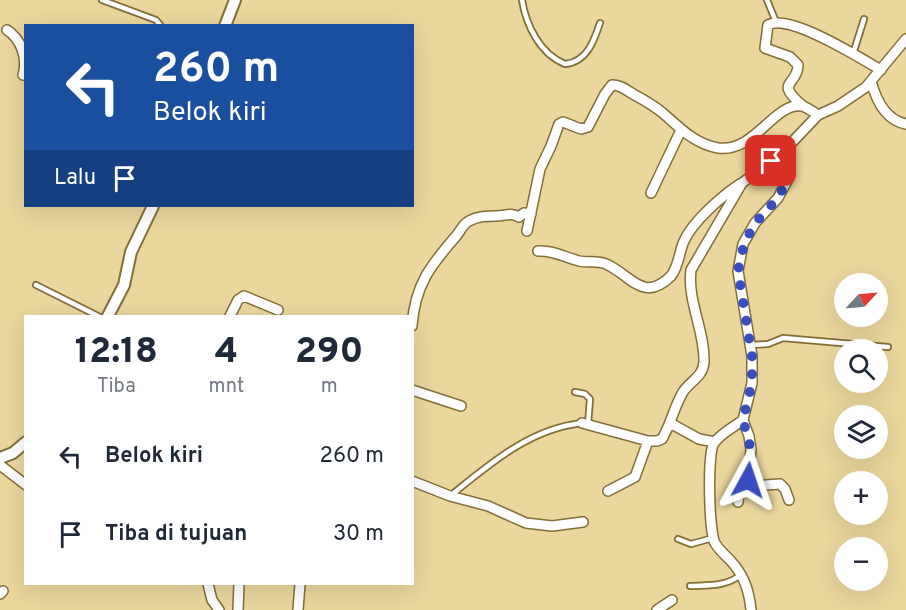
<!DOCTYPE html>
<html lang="id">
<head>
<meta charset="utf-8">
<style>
	:root { --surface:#fff; --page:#f2f2f3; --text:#1f2937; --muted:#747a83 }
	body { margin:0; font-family:Overpass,sans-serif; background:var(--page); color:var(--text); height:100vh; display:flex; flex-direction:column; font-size:22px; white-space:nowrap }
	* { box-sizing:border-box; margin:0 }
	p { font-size:20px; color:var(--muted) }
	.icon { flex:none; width:33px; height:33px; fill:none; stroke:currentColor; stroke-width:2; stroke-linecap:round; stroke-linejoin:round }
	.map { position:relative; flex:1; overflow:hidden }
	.details { position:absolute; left:24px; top:315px; width:390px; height:270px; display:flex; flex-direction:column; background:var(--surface); border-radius:0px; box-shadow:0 6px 24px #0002 }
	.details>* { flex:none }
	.top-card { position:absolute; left:24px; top:24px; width:390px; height:183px; border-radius:0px; box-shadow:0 6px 24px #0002; background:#1a4fa0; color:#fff; overflow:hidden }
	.needle { width:39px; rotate:64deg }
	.fabs { position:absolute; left:834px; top:273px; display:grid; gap:12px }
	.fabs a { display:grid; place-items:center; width:54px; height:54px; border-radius:50%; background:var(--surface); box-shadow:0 6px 24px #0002; font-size:30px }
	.pin { position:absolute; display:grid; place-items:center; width:51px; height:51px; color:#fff; margin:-26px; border-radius:12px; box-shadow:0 3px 9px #0006 }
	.me { position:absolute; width:66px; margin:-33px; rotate:5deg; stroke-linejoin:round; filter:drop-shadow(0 0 4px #0008) }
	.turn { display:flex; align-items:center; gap:21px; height:126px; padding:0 30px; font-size:27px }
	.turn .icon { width:78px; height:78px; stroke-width:2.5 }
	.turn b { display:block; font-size:42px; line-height:51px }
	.then { display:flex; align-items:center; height:57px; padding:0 30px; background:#0003; gap:12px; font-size:22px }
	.eta { display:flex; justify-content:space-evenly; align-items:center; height:102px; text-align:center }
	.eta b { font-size:36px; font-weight:800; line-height:42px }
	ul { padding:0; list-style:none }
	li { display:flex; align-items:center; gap:18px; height:78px; padding:0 30px }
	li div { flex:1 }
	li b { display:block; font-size:22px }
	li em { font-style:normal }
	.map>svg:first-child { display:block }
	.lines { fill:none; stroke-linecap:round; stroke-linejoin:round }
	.service-casing { stroke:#826e38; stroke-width:8 }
	.minor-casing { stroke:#826e38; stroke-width:12 }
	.tertiary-casing { stroke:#826e38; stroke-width:14 }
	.service { stroke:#fff; stroke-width:4.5 }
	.minor { stroke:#fff; stroke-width:9 }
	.tertiary { stroke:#fff; stroke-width:10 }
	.route { stroke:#394dc0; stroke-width:10; stroke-dasharray:0 18 }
</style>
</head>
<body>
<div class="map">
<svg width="906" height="610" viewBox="0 0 906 610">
	<rect width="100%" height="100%" fill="#ebd69d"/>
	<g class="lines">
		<defs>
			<path id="service" d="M102 0 156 20 161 26
				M522 0C526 25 540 54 565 64 587 62 594 41 600 23
				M767 0 776 22
				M853 54 864 19
				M36 285 98 316
				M751 345 768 344 783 338 888 347
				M575 392 585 394 590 399 588 424
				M450 496C490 464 529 429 582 423
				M678 539 691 544 713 538
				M690 586C709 585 726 587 742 574"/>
			<path id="minor" d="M7 30C21 39 28 58 23 75H26
				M871 81C876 100 885 120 906 124
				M803 106C773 81 798 86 798 65L790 57 765 48 768 25C789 13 860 58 881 70
				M781 154 789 171 788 179 778 198 755 223 743 244 738 271 752 356V383L743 420 749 436 751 450 748 480 753 486 780 484 785 489 789 500
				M651 193 681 130
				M527 231 540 169 551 146 559 124 563 122 581 129 588 127 605 94 612 85C621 85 626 90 633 94 644 100 655 106 664 114 681 129 695 144 718 148 755 153 774 102 802 106 807 107 813 112 818 115
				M538 251C553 250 564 257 579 261 588 263 597 260 606 264 630 274 643 304 671 276 679 266 679 252 684 241 693 221 722 196 740 184
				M230 316 238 300 244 296 278 310
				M412 326C415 284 431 265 457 235 461 230 463 224 469 221 478 216 487 216 496 216 506 216 510 212 519 217L524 213 531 214
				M412 390 461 406
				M743 420C734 427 721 433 714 443 707 453 709 532 715 543 719 550 725 555 730 560 744 575 749 590 751 610
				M582 423 648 441H657L662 439C671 424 674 407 683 392 690 381 703 377 704 362 705 331 687 301 691 270L742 183 781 154 818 115 838 106 866 87 906 39
				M670 423 699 439 715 442
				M0 465 26 485
				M412 481 450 496 488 506 526 523 552 526 583 522
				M608 491 635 477 648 441
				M738 502 740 484 748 474
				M208 584 212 600 219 610
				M0 594 3 591
				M238 610 239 584
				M298 610 300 584
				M657 610 672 600"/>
			<path id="tertiary" d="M225 26 235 0
				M108 316 124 285 131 252 153 206
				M0 458 13 453 26 442"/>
		</defs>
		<use href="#service" class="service-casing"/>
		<use href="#minor" class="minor-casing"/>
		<use href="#tertiary" class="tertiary-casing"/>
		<use href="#service" class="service"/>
		<use href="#minor" class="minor"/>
		<use href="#tertiary" class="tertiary"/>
	</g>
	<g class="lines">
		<path class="route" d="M748 480 751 450 743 420 752 383V356L738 271 744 244 755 223 778 198 788 179 789 171 780 154 771 161"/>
	</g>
</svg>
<div class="fabs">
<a><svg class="needle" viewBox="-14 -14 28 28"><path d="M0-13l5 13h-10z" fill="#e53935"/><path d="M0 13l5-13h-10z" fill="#747a83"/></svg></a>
<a><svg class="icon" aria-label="search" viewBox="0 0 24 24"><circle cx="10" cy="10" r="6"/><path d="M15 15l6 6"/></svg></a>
<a><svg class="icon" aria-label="layers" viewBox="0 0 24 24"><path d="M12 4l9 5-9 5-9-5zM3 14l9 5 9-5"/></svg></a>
<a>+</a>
<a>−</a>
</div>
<div class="pin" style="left:771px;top:161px;background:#d93025"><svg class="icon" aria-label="arrive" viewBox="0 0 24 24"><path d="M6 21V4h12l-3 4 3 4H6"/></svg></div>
<svg class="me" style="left:748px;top:480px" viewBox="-20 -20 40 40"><path d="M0-17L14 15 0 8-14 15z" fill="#394dc0" stroke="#fff" stroke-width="4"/></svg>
<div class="top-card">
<div class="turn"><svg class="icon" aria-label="left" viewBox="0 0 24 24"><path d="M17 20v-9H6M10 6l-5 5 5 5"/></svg><div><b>260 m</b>Belok kiri</div></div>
<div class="then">Lalu<svg class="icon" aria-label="arrive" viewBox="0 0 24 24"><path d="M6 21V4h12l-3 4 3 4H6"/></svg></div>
</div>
<section class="details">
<div class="eta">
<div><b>12:18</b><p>Tiba</p></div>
<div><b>4</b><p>mnt</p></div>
<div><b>290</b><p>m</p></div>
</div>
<ul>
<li><svg class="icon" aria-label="left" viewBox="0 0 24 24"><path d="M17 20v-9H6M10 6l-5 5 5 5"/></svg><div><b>Belok kiri</b></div><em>260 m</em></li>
<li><svg class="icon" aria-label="arrive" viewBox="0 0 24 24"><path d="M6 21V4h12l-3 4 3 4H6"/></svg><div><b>Tiba di tujuan</b></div><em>30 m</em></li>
</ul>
</section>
</div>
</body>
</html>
